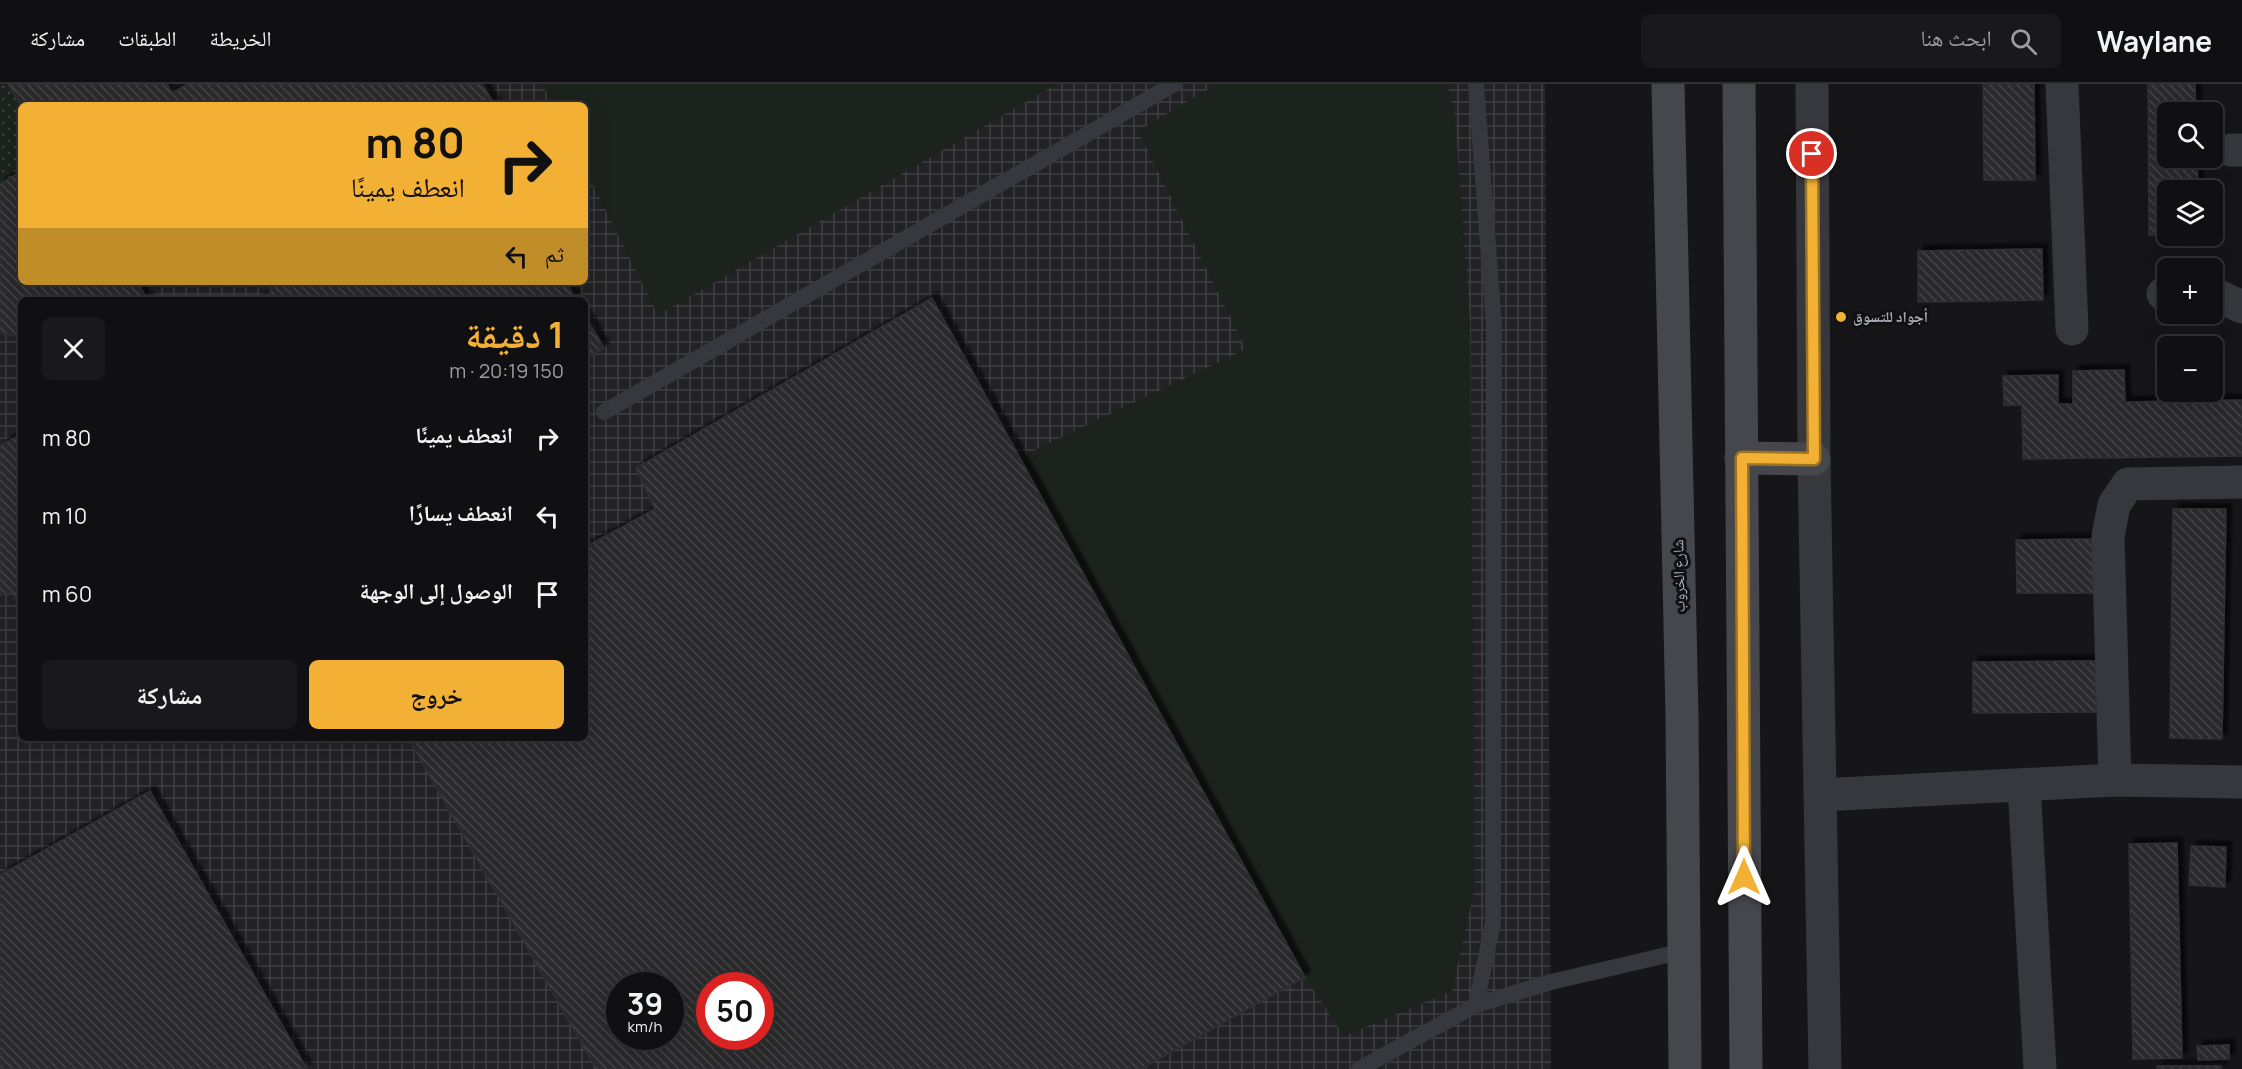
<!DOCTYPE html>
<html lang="ar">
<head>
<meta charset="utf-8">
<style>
	:root { --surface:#101012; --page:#19191b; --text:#f1f3f6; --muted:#9c9d9f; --line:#303032; --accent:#f2b134 }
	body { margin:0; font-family:Manrope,"Noto Naskh Arabic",sans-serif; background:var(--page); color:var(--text); direction:rtl; height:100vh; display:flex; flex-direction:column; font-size:22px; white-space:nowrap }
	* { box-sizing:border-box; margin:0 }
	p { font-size:20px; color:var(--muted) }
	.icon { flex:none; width:33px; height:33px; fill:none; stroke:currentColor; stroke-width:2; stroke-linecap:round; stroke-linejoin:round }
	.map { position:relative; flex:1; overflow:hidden; direction:ltr }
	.panel { position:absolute; left:18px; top:213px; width:570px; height:444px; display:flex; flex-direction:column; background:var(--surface); border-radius:9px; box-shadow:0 6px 24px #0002,0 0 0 2px var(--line); direction:rtl }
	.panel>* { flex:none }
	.hud { position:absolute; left:18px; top:18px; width:570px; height:183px; border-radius:9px; box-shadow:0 6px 24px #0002,0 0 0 2px var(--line); direction:rtl; background:#f2b134; color:#111; overflow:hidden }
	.fabs { position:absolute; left:2157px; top:18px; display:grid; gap:12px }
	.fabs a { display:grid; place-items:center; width:66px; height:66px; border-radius:9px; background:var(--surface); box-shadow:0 6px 24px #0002,0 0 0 2px var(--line); font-size:30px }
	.speed { position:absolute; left:606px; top:888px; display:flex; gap:12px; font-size:30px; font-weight:700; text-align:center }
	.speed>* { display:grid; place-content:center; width:78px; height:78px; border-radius:50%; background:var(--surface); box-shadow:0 6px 24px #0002,0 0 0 2px var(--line); line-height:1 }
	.speed small { font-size:15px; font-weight:400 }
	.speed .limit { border:9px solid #d22; background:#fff; color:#111 }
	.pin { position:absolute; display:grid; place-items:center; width:51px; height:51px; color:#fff; margin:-26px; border:3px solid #fff; border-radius:50%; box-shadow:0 2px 6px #0007 }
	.me { position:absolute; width:66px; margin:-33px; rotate:0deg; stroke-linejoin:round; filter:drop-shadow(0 0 4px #0008) }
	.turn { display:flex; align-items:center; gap:21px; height:126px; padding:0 24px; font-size:27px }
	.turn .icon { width:78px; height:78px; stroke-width:2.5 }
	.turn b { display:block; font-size:42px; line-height:51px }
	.then { display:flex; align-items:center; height:57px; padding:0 24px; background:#0003; gap:12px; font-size:22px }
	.round { display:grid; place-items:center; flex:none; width:63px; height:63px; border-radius:9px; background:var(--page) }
	.headline { display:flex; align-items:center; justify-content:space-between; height:102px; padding:0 24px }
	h1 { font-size:36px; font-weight:700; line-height:45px; color:var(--accent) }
	.cta { display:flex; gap:12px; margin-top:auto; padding:12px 24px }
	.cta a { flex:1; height:69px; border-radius:9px; background:var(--accent); color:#111; font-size:24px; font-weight:700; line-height:69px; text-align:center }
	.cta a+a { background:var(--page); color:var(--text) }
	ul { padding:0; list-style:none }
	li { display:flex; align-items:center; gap:18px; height:78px; padding:0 24px }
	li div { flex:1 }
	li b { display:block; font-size:22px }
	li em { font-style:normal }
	header { display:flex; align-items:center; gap:36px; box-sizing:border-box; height:84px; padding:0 30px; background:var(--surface); border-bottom:2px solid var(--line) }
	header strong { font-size:28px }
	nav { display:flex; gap:33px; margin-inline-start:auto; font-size:21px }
	.search { width:420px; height:54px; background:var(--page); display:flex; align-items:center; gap:15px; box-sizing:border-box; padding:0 21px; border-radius:9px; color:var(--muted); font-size:22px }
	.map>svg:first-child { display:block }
	.industrial { fill:url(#industrial-grid); fill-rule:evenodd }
	.grass { fill:url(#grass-dots) }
	.garden { fill:#1c231d }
	.building { fill:url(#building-back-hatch); stroke:#303034; stroke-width:1.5; fill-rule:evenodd; filter:url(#shadow) }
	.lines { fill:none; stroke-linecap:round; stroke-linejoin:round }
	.service { stroke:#37383d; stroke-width:16 }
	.minor { stroke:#37383d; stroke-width:33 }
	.secondary { stroke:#45474d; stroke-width:33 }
	.route-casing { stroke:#9d7322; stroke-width:15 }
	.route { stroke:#f2b134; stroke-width:10 }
	.poi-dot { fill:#f2b134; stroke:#111113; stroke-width:2 }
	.labels { text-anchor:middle; stroke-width:6; stroke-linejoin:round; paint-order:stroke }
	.poi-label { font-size:15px; font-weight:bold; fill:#a8adb8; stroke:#111113; text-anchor:start }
	.street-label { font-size:15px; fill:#a8adb8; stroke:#111113 }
</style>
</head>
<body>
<header>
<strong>Waylane</strong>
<div class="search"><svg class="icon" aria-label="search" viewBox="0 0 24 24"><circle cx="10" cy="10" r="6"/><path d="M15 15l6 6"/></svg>ابحث هنا</div>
<nav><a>الخريطة</a><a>الطبقات</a><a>مشاركة</a></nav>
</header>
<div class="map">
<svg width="2242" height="985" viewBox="0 0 2242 985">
	<defs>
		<pattern id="industrial-grid" width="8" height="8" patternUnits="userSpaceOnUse" patternTransform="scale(1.5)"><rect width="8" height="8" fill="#222225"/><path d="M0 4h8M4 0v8" fill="none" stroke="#3f3f43"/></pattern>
		<pattern id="grass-dots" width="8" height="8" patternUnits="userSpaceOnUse" patternTransform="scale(1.5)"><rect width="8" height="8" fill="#1c231d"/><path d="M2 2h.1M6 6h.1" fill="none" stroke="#3a403c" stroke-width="1.8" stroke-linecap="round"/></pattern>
		<pattern id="building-back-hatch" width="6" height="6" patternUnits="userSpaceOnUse" patternTransform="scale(1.5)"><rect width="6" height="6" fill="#29292c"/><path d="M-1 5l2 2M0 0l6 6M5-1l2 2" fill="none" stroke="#454548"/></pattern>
		<filter id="shadow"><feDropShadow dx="5.5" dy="-5.5" stdDeviation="1.5" flood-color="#0009"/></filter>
	</defs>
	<rect width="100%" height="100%" fill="#161618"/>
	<path class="industrial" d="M0 0H1545L1551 985H0ZM21 21H585V198H21ZM21 216H585V654H21ZM620 902H670V952H620ZM710 902H760V952H710Z"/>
	<path class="grass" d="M0 0H8L21 22V87L0 100Z"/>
	<path class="garden" d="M542 0H1057L658 231 585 85V21H553Z
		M1217 0H1447L1455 32 1470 237 1475 802 1452 907 1344 952 1305 893 1020 373 1246 265 1138 47Z"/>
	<path class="building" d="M8 0H167L172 9 188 0H482L495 21 21 22Z
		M1983 0H2034L2035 96H1984Z
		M2148 0H2195L2196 28H2168V74H2197L2198 106H2168V151H2149Z
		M21 87V198H137L148 216H21V253L0 249V100Z
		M2042 165 2043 216 1918 218V167Z
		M272 198H566L576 216H258L270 209Z
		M932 214 1305 893 1141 985H596L408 654H585V463L655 425 636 384ZM620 902H670V952H620ZM710 902H760V952H710Z
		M585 231 604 264 585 275Z
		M2124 286 2125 318 2242 316V372L2023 375 2022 321H2004L2003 292 2058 291V320H2073V287Z
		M21 350V524L10 506 0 512V362Z
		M2173 425H2226L2222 655 2170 654Z
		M2093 455V509H2017L2016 456Z
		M2095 577 2096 628 1973 629V578Z
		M150 707 307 985H0V791Z
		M2177 759 2182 974 2133 975 2129 760Z
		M2191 762 2226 763 2225 803 2189 801Z
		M2229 961V975L2198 976 2197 962Z
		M2157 982H2221V985H2157Z"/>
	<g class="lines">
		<path class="service" d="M604 328 1174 0
			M1476 921 1551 898 1684 867
			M1359 985 1476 921 1493 839 1494 242 1476 0"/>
		<path class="minor" d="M1812 0 1814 375 1825 985
			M2062 0 2072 245
			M2231 66H2242
			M2212 209 2242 223
			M2163 210H2168
			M2115 696 2108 452 2114 421 2128 400 2242 398
			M2024 701 2040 985
			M1820 711 2115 696 2242 698"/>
		<path class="secondary" d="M1668 0 1682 631 1685 985
			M1739 0 1746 985
			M1741 374 1814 375"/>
	</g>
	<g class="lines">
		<defs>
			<path id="route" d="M1744 793 1742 374 1814 375 1812 70"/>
		</defs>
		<use href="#route" class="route-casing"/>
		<use href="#route" class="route"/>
	</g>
	<circle class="poi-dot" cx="1841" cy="233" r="6"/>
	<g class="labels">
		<g class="poi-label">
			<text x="1853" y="238">أجواد للتسوق</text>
		</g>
		<g class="street-label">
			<text transform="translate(1679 492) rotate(-91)" y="5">شارع الخروب</text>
		</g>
	</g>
</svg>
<div class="fabs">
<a><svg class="icon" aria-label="search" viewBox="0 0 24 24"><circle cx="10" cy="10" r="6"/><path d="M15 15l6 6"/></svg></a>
<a><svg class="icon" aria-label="layers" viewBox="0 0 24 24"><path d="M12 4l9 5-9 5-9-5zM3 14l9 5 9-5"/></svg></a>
<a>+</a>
<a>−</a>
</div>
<div class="speed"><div>39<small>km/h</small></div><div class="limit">50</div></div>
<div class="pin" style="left:1812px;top:70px;background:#d93025"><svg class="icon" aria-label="arrive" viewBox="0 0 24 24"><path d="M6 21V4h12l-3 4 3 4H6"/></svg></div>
<svg class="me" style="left:1744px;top:793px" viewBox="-20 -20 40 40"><path d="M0-17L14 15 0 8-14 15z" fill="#f2b134" stroke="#fff" stroke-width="4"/></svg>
<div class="hud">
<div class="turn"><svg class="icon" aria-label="right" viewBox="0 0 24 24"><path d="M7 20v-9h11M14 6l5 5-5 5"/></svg><div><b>80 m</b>انعطف يمينًا</div></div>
<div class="then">ثم<svg class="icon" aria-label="left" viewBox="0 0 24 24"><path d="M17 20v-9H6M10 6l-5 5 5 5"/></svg></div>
</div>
<section class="panel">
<div class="headline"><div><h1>1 دقيقة</h1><p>150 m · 20:19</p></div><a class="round"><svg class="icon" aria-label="close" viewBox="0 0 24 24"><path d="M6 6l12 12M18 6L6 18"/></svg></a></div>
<ul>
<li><svg class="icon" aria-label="right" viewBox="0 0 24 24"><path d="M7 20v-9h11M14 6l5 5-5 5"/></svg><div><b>انعطف يمينًا</b></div><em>80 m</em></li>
<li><svg class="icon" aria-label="left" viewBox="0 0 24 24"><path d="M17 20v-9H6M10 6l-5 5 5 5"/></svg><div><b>انعطف يسارًا</b></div><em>10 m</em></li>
<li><svg class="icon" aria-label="arrive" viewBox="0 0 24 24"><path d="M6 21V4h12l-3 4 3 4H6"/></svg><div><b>الوصول إلى الوجهة</b></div><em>60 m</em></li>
</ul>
<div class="cta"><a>خروج</a><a>مشاركة</a></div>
</section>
</div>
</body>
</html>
